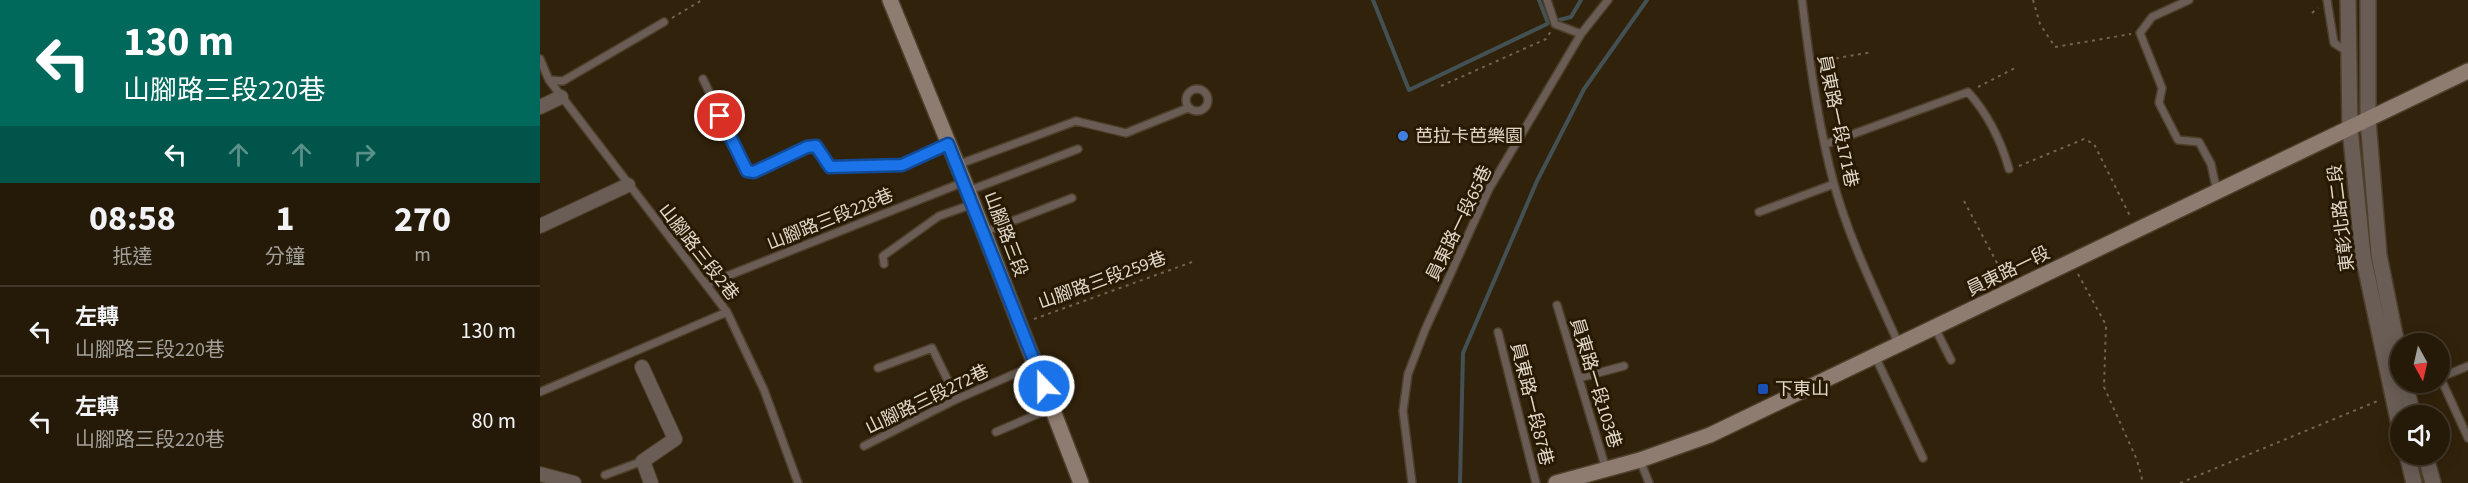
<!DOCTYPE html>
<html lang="zh-TW">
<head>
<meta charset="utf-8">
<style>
	:root { --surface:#251a08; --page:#2d2312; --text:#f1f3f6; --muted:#a3a19c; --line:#423829 }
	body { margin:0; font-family:"Source Sans 3","Noto Sans TC",sans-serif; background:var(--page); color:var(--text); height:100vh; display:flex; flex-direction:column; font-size:22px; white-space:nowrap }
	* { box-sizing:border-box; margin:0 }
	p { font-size:20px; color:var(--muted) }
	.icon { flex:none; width:33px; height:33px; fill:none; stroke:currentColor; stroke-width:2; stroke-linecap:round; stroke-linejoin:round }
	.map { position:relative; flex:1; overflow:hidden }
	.sheet { display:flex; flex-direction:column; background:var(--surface); width:540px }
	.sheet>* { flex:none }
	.hud { background:#00695c; color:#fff; overflow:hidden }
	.needle { width:39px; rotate:172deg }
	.controls { position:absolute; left:1850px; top:333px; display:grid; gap:12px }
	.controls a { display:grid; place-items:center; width:60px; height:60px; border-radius:50%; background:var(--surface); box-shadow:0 3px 15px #0003,0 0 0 2px var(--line); font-size:30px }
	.pin { position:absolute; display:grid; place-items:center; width:51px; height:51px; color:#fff; margin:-26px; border:3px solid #fff; border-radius:50%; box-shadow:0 2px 6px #0007 }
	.me { position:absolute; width:66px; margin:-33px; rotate:338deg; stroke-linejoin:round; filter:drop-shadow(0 0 4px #0008) }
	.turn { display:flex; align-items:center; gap:21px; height:126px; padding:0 24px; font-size:27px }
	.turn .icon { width:78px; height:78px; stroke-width:2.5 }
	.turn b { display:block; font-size:42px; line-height:51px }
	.lanes { display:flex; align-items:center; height:57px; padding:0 24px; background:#0003; justify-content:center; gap:30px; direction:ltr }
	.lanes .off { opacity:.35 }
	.eta { display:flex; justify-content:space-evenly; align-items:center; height:102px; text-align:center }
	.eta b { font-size:36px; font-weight:700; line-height:42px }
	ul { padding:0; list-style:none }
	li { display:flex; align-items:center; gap:18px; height:90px; padding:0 24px; border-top:2px solid var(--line) }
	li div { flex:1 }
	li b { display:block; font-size:22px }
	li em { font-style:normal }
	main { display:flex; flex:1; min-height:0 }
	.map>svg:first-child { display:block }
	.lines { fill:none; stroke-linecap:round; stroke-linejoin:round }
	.stream { stroke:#445154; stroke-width:4 }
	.service-casing { stroke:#4d3f2a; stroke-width:10 }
	.minor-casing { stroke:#4d3f2a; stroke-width:16 }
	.tertiary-casing { stroke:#4d3f2a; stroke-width:18 }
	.secondary-casing { stroke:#4d3f2a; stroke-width:18 }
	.path { stroke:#716451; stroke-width:2; stroke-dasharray:3 4.5; stroke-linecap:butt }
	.service { stroke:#695d56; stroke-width:7 }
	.minor { stroke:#695d56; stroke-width:14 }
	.tertiary { stroke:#695d56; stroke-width:15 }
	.secondary { stroke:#8f7c71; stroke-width:15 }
	.route-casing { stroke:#114b97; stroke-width:15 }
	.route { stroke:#1a73e8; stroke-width:10 }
	.shop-dot { fill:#3f7fe0; stroke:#271902; stroke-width:2 }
	.transit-dot { fill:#1a4fb4; stroke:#271902; stroke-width:2 }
	.labels { text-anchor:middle; stroke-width:6; stroke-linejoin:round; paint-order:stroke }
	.street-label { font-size:18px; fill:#e1d8ca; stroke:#271902 }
	.poi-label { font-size:18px; fill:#e1d8ca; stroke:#271902; text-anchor:start }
</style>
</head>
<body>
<main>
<section class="sheet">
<div class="hud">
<div class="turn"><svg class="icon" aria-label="left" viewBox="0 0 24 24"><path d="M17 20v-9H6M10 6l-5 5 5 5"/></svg><div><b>130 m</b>山腳路三段220巷</div></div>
<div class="lanes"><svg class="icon" aria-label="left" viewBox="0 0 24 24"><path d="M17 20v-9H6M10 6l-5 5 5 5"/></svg><svg class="icon off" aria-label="ahead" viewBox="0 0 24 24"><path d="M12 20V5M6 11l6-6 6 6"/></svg><svg class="icon off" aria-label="ahead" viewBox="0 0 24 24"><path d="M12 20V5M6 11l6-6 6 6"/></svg><svg class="icon off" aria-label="right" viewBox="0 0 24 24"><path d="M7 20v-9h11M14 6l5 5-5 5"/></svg></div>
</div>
<div class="eta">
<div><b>08:58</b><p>抵達</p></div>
<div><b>1</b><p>分鐘</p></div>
<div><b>270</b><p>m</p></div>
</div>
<ul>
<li><svg class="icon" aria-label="left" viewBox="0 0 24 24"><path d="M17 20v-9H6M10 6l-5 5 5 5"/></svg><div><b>左轉</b><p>山腳路三段220巷</p></div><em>130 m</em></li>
<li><svg class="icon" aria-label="left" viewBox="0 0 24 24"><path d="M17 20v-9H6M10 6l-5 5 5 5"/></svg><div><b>左轉</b><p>山腳路三段220巷</p></div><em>80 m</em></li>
</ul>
</section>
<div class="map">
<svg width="1928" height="483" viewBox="0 0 1928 483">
	<rect width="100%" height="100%" fill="#31220b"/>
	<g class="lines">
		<path class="stream" d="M833 0 869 90 1007 24
			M999 0 1008 23
			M1015 21 1031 17 1041 0
			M920 483 923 353 997 181 1044 89 1107 0"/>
		<defs>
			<path id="service" d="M1007 0 1015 24 1041 34
				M1262 0C1269 60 1278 126 1294 184 1309 239 1336 293 1359 345
				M1649 0 1612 17 1600 33 1622 88 1619 103 1638 140 1659 142 1671 164 1677 192
				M1787 0 1794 43 1808 52
				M0 59 9 80 187 312 224 390 258 483
				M163 79 207 171 214 173 267 147 276 146 290 167 362 165 408 144
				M9 80 23 81 124 22
				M646 100a11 11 0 1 1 22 0a11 11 0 1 1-22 0Z
				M1286 144 1428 92C1448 114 1461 141 1469 169
				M417 165 536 121 586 133 648 108
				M428 191 538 149
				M1219 212 1294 184
				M444 232 532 198
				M344 264 343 256 399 216 433 204
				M167 284 424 182
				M1017 305 1066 469
				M1395 328 1411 360
				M958 332 996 483
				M1335 356 1383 458
				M338 368 392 348 417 399
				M1900 377 1928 438
				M1039 378 1084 366
				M1899 378 1928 366
				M1866 390 1886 382
				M0 392 187 312
				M456 432 512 408
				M324 446 417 399 495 365
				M1100 460 1109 483
				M65 475 103 461
				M872 483 863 411 868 374 885 330 949 189 1041 34 1068 0"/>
			<path id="minor" d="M0 107 21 97
				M0 226 88 185
				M102 367 135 439 103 461 111 483
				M0 474 34 483"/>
			<path id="tertiary" d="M1808 0 1810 129 1823 256 1860 429
				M1828 0V120L1839 255 1860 360
				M1865 382 1873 416
				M1867 454 1874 483
				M1885 454 1893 483"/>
			<path id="secondary" d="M350 0 428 191 541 483
				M1016 483 1100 460 1170 435 1928 71"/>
		</defs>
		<use href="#service" class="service-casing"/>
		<use href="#minor" class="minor-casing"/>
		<use href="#tertiary" class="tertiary-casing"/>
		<use href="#secondary" class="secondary-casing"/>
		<path class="path" d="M1493 0 1500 24 1515 47 1591 34
			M1772 13 1778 8
			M132 18 162 0
			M1281 61 1332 52
			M901 86 1006 39 1011 31
			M1438 87 1477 67
			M1479 166 1544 139 1554 144 1590 216
			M1424 201 1465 278
			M1538 274 1566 325 1564 387 1597 460 1603 483
			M494 319 655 261
			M1640 483 1840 400"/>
		<use href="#service" class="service"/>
		<use href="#minor" class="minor"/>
		<use href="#tertiary" class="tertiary"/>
		<use href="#secondary" class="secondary"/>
	</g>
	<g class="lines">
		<defs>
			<path id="route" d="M180 116 207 171 214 172 267 147 276 146 290 167 362 165 408 144 504 386"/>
		</defs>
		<use href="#route" class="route-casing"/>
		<use href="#route" class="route"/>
	</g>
	<circle class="shop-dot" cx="863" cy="136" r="6"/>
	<rect class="transit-dot" x="1217" y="383" width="12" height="12" rx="3"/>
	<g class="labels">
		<g class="street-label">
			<text transform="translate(1298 121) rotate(78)" y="6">員東路一段171巷</text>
			<text transform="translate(1801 218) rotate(-97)" y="6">東彰北路二段</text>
			<text transform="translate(290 219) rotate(-22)" y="6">山腳路三段228巷</text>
			<text transform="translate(919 223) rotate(-64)" y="6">員東路一段65巷</text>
			<text transform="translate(466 234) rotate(69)" y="6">山腳路三段</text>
			<text transform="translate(159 252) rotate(52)" y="6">山腳路三段2巷</text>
			<text transform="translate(1468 271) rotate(-26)" y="6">員東路一段</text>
			<text transform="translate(562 280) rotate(-20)" y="6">山腳路三段259巷</text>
			<text transform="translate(1056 383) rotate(73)" y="6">員東路一段103巷</text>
			<text transform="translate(387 399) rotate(-26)" y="6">山腳路三段272巷</text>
			<text transform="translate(992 404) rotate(76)" y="6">員東路一段87巷</text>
		</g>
		<g class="poi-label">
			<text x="875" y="142">芭拉卡芭樂園</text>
			<text x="1235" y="395">下東山</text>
		</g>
	</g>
</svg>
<div class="controls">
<a><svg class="needle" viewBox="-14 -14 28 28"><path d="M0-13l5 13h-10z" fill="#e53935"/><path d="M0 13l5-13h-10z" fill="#a3a19c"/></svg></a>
<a><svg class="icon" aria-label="sound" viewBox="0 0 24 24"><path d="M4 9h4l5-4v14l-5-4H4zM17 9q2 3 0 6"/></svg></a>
</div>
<div class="pin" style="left:180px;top:116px;background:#d93025"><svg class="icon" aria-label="arrive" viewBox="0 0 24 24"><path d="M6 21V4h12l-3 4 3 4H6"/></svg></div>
<svg class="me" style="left:504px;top:386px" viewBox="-20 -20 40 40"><circle r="17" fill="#1a73e8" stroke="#fff" stroke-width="3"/><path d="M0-11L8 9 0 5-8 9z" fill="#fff"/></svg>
</div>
</main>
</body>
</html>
